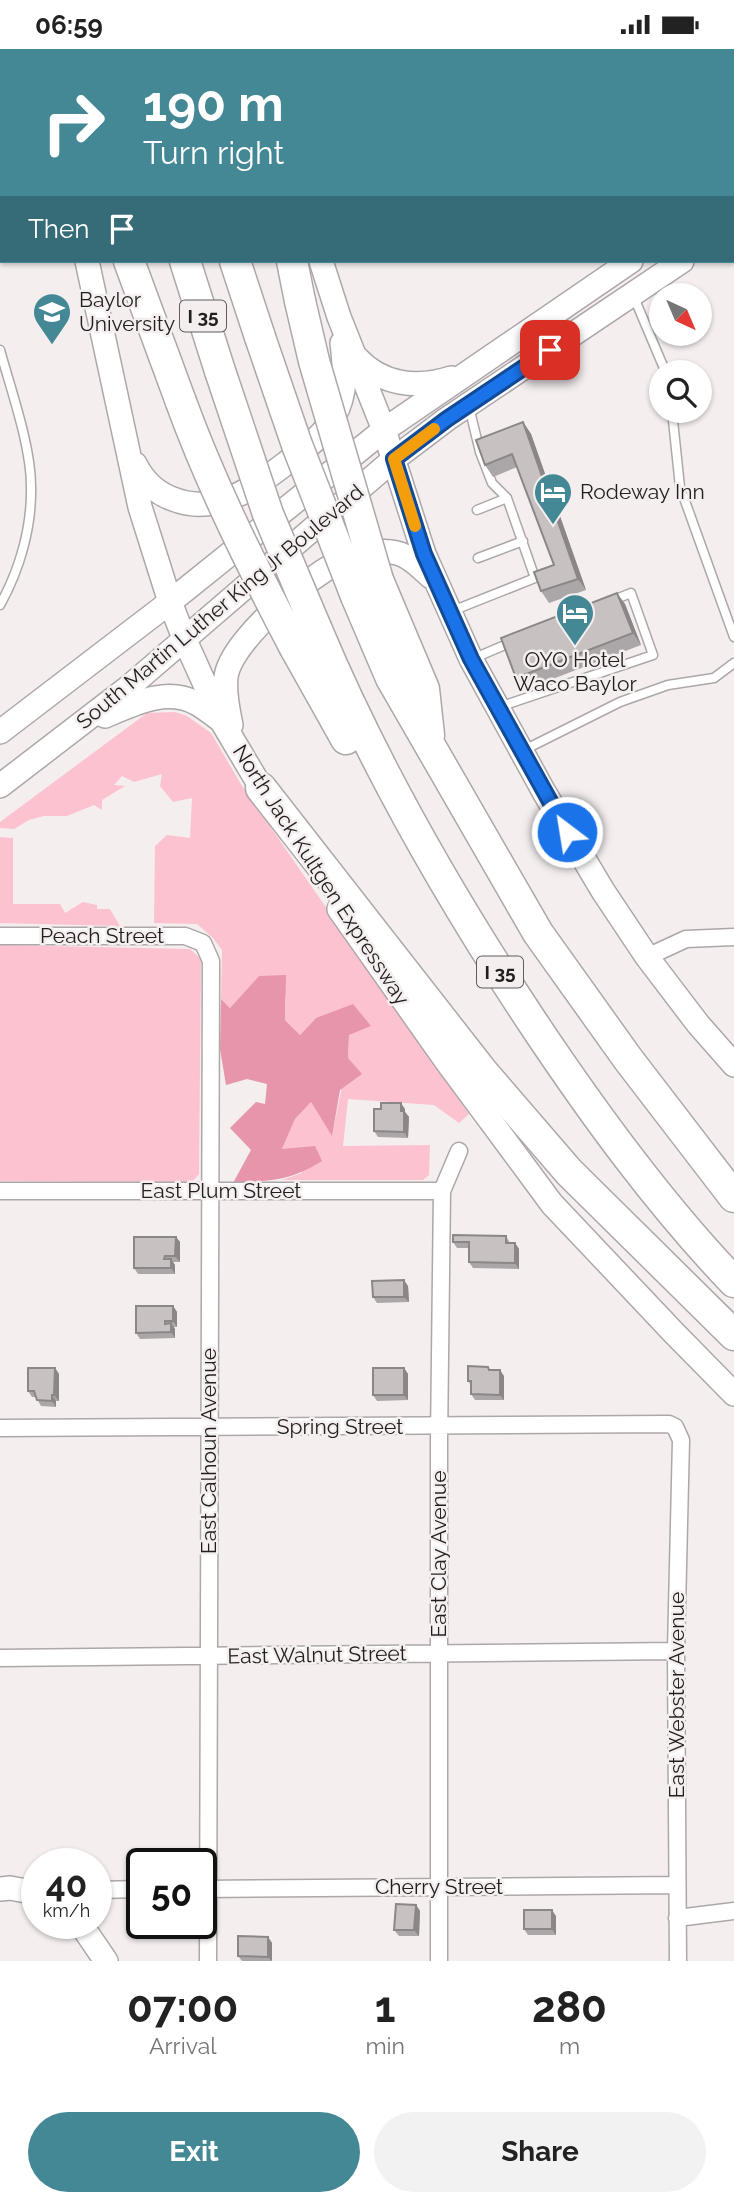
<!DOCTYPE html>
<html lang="en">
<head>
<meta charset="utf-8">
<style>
	:root { --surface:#fff; --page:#f2f2f2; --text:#222; --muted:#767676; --accent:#448896 }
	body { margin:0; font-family:Raleway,sans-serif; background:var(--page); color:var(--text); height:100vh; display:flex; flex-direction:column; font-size:26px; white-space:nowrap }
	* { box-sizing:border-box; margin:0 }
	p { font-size:23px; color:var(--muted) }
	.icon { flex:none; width:38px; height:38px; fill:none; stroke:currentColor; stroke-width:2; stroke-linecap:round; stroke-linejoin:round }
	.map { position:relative; height:1912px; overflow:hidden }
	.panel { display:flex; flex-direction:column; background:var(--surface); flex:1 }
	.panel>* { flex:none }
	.top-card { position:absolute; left:0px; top:0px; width:735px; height:214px; box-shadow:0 2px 5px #0004; background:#448896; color:#fff; overflow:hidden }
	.needle { width:46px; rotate:136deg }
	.buttons { position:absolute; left:649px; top:234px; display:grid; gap:14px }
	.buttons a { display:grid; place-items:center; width:63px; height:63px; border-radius:50%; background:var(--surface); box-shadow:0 2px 5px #0004; font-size:35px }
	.speed { position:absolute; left:21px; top:1799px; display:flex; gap:14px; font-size:35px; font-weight:700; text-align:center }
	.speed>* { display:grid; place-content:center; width:91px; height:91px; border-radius:50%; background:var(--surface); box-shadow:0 2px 5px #0004; line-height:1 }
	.speed small { font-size:18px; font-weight:400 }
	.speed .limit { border:4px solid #111; border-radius:10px; background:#fff; color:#111 }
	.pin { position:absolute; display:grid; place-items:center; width:60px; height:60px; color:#fff; margin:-30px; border-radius:14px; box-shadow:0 4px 10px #0006 }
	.me { position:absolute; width:77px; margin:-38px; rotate:329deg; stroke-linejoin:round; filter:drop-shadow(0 0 5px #0008) }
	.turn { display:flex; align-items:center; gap:24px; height:147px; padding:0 28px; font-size:32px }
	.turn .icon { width:91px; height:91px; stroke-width:2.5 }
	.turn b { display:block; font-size:49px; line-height:60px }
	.then { display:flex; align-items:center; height:66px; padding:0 28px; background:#0003; gap:14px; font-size:26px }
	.eta { display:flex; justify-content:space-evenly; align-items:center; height:119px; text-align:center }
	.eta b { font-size:42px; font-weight:700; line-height:49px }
	.cta { display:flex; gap:14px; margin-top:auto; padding:14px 28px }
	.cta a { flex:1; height:80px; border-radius:42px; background:var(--accent); color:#fff; font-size:28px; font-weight:700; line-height:80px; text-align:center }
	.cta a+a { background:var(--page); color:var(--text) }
	.status { display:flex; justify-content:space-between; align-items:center; height:49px; padding:0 35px; background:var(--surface); direction:ltr }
	.status svg { height:19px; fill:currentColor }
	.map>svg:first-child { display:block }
	.green { fill:#fcc2d0 }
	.forest { fill:#e795ab }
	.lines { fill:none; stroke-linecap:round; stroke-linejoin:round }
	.lane-casing { stroke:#ada7a9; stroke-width:11 }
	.street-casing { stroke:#ada7a9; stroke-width:19 }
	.secondary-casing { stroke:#ada7a9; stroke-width:26 }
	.highway-casing { stroke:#ada7a9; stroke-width:33 }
	.lane { stroke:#fff; stroke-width:8 }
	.street { stroke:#fff; stroke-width:16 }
	.secondary { stroke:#fff; stroke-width:23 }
	.highway { stroke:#fff; stroke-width:30 }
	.highway-bridge-casing { stroke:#ada7a9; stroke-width:33; stroke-linecap:butt }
	.highway-bridge { stroke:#fff; stroke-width:30 }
	.wall { fill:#aba6a7 }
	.shaded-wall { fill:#8b8788 }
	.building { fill:#c7c1c2; stroke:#8b8788; stroke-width:2 }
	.route-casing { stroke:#114b97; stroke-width:18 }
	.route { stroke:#1a73e8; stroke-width:12 }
	.slow { stroke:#f59e0b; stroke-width:12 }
	.labels { text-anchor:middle; stroke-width:5; stroke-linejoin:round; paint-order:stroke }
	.shield { fill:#f4eeef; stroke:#605c5d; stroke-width:2 }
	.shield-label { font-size:19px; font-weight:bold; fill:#201e1e }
	.poi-label { font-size:21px; fill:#201e1e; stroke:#f4eeef; text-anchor:start }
	.street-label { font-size:21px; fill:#201e1e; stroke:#f4eeef }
</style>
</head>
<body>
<div class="status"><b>06:59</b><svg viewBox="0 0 49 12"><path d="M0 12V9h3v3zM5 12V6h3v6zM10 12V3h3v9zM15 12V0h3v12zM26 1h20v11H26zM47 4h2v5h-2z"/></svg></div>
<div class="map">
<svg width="734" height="1912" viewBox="0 0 734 1912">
	<rect width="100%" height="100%" fill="#f4eeef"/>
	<path class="green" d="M175 663 187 667 211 684 242 737 469 1065 459 1074 434 1056 348 1050 343 1097 430 1096 429 1126 423 1131H282L302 1124 282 1100 295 1070 311 1053 332 1086 348 1009 349 985 371 977 316 969 300 986 285 971 286 948 259 927 230 959 221 950 222 901 213 889 197 875 154 874 155 797 167 786 190 789 192 749 173 753 160 737 162 725 134 733 122 727 114 736 125 737 102 751V761L94 756 67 767H44L29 771 14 780 0 779V773L147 664Z
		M0 788 13 789V855H60L65 864 83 853 97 856V860H110L120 877 0 874Z
		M0 896 190 900 201 910 199 1125 192 1133 0 1132Z"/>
	<path class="forest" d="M286 926 285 971 300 986 316 969 353 955 371 977 349 986 348 1009 362 1025 340 1041 332 1087 311 1053 295 1070 282 1100 315 1097 322 1112C288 1133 272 1131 233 1134L251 1101 230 1079 256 1053 265 1055 267 1035 247 1030 226 1036 220 1000 221 950 230 959 259 927Z"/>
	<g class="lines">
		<defs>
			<path id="lane" d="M633 246 666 324
				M0 301C11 341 31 397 31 437 32 478 20 520 0 556
				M469 358 480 403 492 434 507 449
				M672 362 680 438 734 588
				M478 509 523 492
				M452 562 535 529 507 449 477 461
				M472 610 512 593
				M499 658 653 606 631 544 611 552
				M524 701 620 653 668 636 714 629 734 614"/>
			<path id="street" d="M0 887H185L203 894 211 912 208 1912
				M647 908 686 890 734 888
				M0 1142H442
				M0 1379 669 1375 675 1378 681 1391 676 1602 678 1912
				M0 1609 676 1602
				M201 1840 677 1836
				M96 1841 142 1840
				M677 1869 734 1862
				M439 1912V1391L442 1142 459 1102"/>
			<path id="secondary" d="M28 0V2
				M253 0 254 2
				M733 143 734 142
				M733 177H734
				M87 212 140 458 170 553 184 589 221 671 269 752
				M321 212 339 268 384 381 424 505 471 610 544 743 603 842 647 908 698 975 734 1016
				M357 309C382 336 417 340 451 329
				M135 415C143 431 156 444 173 450 215 467 252 440 285 415 303 401 323 388 334 367 347 345 345 318 342 294
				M105 667C134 655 166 638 196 654 204 658 212 665 219 670
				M231 676C228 661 224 644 226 628 231 589 322 514 359 504 368 502 382 502 391 503 407 504 420 518 431 528
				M0 683 170 553 384 381 631 212
				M0 737 130 637 394 410 447 370 682 212
				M339 860 447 1013 552 1155 675 1285 734 1345
				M0 1840 10 1839 37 1844
				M80 1874 106 1912"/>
			<path id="highway" d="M44 0V2
				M117 0 118 2
				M168 0V2
				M235 0 236 2
				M129 212 181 353
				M185 212 220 322
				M235 212 260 288
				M292 212 300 252
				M378 531 424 640 429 686
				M356 547 391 629 538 884 628 1010 734 1148
				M317 581C375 719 450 849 533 974 593 1064 659 1155 734 1233
				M295 599 346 690
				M261 739 482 1022 569 1123 734 1286"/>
		</defs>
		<use href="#lane" class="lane-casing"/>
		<use href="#street" class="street-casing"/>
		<use href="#secondary" class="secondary-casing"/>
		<use href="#highway" class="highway-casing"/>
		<use href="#lane" class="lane"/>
		<use href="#street" class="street"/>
		<use href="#secondary" class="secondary"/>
		<use href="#highway" class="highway"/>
		<defs>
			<path id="highway-bridge" d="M300 252 314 312 378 531
				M260 288 297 396 356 547
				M220 322 268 465 317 581
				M181 353C212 438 253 519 295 599"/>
		</defs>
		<use href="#highway-bridge" class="highway-bridge-casing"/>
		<use href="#highway-bridge" class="highway-bridge"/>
	</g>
	<path class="wall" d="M523 373 531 385 586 541 549 554 541 542 554 516 517 418 493 428 485 416Z
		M625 555 641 596 524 641 516 629Z
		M405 1060V1063L409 1068 408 1089 378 1088 374 1082Z
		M506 1187 510 1194H515L519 1200V1220L473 1219 469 1213V1199H457L453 1193Z
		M176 1188 180 1193V1213H173L175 1216V1225H138L134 1219Z
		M408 1237 409 1253 377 1254 373 1248Z
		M173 1257 177 1263V1278H174L175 1280V1289L140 1290 136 1284Z
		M55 1319 59 1325V1352H56V1358L41 1357 36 1348H32L28 1342Z
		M404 1319 408 1325V1351L377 1352 373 1346Z
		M490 1321 504 1327V1351H475L471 1345V1336L468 1332Z
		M416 1856 420 1862 419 1887H399L394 1881Z
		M556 1867V1886H528L524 1880Z
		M268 1888 272 1894V1912H242L238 1907Z"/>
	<path class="shaded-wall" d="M523 373 531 385 586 541 578 530Z
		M617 544 625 555 641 596 633 584Z
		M401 1054 405 1060V1063L409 1068 408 1089 404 1083 401 1062Z
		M176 1188 180 1193V1213L175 1207Z
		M515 1194 519 1200V1220L515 1214Z
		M171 1210 175 1216V1225L171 1219Z
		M404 1231 408 1237 409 1253 404 1248Z
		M173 1257 177 1263V1278L173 1272Z
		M171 1274 175 1280V1289L171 1283Z
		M55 1319 59 1325V1352L54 1346Z
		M404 1319 408 1325V1351L404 1346Z
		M500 1321 504 1327V1351L500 1346Z
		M52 1346 56 1352V1358L52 1352Z
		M416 1856 420 1862 419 1887 414 1881Z
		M552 1861 556 1867V1886L552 1880Z
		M268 1888 272 1894V1912L268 1908Z"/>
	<path class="building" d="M523 373 578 530 541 542 534 523 554 516 512 405 485 416 476 391Z
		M617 544 633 584 516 629 501 589Z
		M381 1054H401V1062H404V1083L374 1082V1060H381Z
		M453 1186 506 1187V1194H515V1214L469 1213V1193H453Z
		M134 1188H176L175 1207H165L164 1210H171V1219H134Z
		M404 1231V1248H373L372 1232Z
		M136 1257H173V1272H165V1275L171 1274V1283L136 1284Z
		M468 1317 488 1318 489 1321H500V1346L471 1345V1332H468Z
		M28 1319H55L54 1346H52V1352L37 1351 34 1342H28Z
		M373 1319H404V1346H373Z
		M396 1855 416 1856 414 1881H394Z
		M524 1861H552V1880H524Z
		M238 1887 268 1888V1908L238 1907Z"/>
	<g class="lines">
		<defs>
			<path id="route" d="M550 301 447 370 394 410 424 505 471 610 567 783"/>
		</defs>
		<use href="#route" class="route-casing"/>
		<use href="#route" class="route"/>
		<path class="slow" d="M415 477 394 410 434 380"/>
	</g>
	<defs>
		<symbol id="university-pin" viewBox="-11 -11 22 30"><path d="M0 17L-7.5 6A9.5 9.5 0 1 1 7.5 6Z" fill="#448896" stroke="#f4eeef"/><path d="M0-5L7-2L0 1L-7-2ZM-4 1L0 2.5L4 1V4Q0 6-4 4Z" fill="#fff"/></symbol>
		<symbol id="hotel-pin" viewBox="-11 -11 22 30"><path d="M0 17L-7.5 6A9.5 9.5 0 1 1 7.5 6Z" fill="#448896" stroke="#f4eeef"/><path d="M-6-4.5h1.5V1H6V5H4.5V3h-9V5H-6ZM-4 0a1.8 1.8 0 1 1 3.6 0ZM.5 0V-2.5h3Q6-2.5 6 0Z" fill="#fff"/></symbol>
	</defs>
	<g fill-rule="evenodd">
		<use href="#university-pin" x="30" y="241" width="44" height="60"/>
		<use href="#hotel-pin" x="531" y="421" width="44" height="60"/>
		<use href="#hotel-pin" x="553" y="542" width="44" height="60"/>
	</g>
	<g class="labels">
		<g class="shield">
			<rect x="180" y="251.5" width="46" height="31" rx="5"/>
			<rect x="477" y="907.5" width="46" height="31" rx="5"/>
		</g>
		<g class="shield-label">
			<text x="203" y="274">I 35</text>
			<text x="500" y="930">I 35</text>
		</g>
		<g class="poi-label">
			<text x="79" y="258">Baylor<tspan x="79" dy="24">University</tspan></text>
			<text x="580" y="450">Rodeway Inn</text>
			<text x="575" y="618" text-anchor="middle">OYO Hotel<tspan x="575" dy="24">Waco Baylor</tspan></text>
		</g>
		<g class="street-label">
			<text transform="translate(220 558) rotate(-40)" y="7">South Martin Luther King Jr Boulevard</text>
			<text transform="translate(321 826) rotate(57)" y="7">North Jack Kultgen Expressway</text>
			<text x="102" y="894">Peach Street</text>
			<text x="221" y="1149">East Plum Street</text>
			<text x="340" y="1385">Spring Street</text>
			<text transform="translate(209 1402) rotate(-90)" y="7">East Calhoun Avenue</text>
			<text transform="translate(439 1505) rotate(-90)" y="7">East Clay Avenue</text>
			<text transform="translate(317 1606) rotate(-1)" y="7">East Walnut Street</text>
			<text transform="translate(677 1646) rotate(-90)" y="7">East Webster Avenue</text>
			<text x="439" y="1845">Cherry Street</text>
		</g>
	</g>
</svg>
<div class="buttons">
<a><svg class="needle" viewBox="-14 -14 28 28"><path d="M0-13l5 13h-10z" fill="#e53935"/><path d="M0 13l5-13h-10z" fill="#767676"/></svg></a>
<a><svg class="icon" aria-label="search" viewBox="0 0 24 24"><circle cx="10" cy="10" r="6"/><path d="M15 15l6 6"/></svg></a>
</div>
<div class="speed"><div>40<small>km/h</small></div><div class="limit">50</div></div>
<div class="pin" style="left:550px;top:301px;background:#d93025"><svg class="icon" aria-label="arrive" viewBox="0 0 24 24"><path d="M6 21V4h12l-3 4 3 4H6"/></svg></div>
<svg class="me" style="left:567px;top:783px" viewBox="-20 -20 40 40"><circle r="17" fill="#1a73e8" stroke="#fff" stroke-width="3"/><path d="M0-11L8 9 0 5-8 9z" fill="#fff"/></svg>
<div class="top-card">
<div class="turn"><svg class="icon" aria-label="right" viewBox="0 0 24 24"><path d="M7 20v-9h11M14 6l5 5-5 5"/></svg><div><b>190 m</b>Turn right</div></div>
<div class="then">Then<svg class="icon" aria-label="arrive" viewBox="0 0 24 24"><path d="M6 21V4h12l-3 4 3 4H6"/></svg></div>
</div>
</div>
<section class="panel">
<div class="eta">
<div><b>07:00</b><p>Arrival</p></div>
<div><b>1</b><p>min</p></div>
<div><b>280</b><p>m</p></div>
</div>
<div class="cta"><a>Exit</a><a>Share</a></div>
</section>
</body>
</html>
